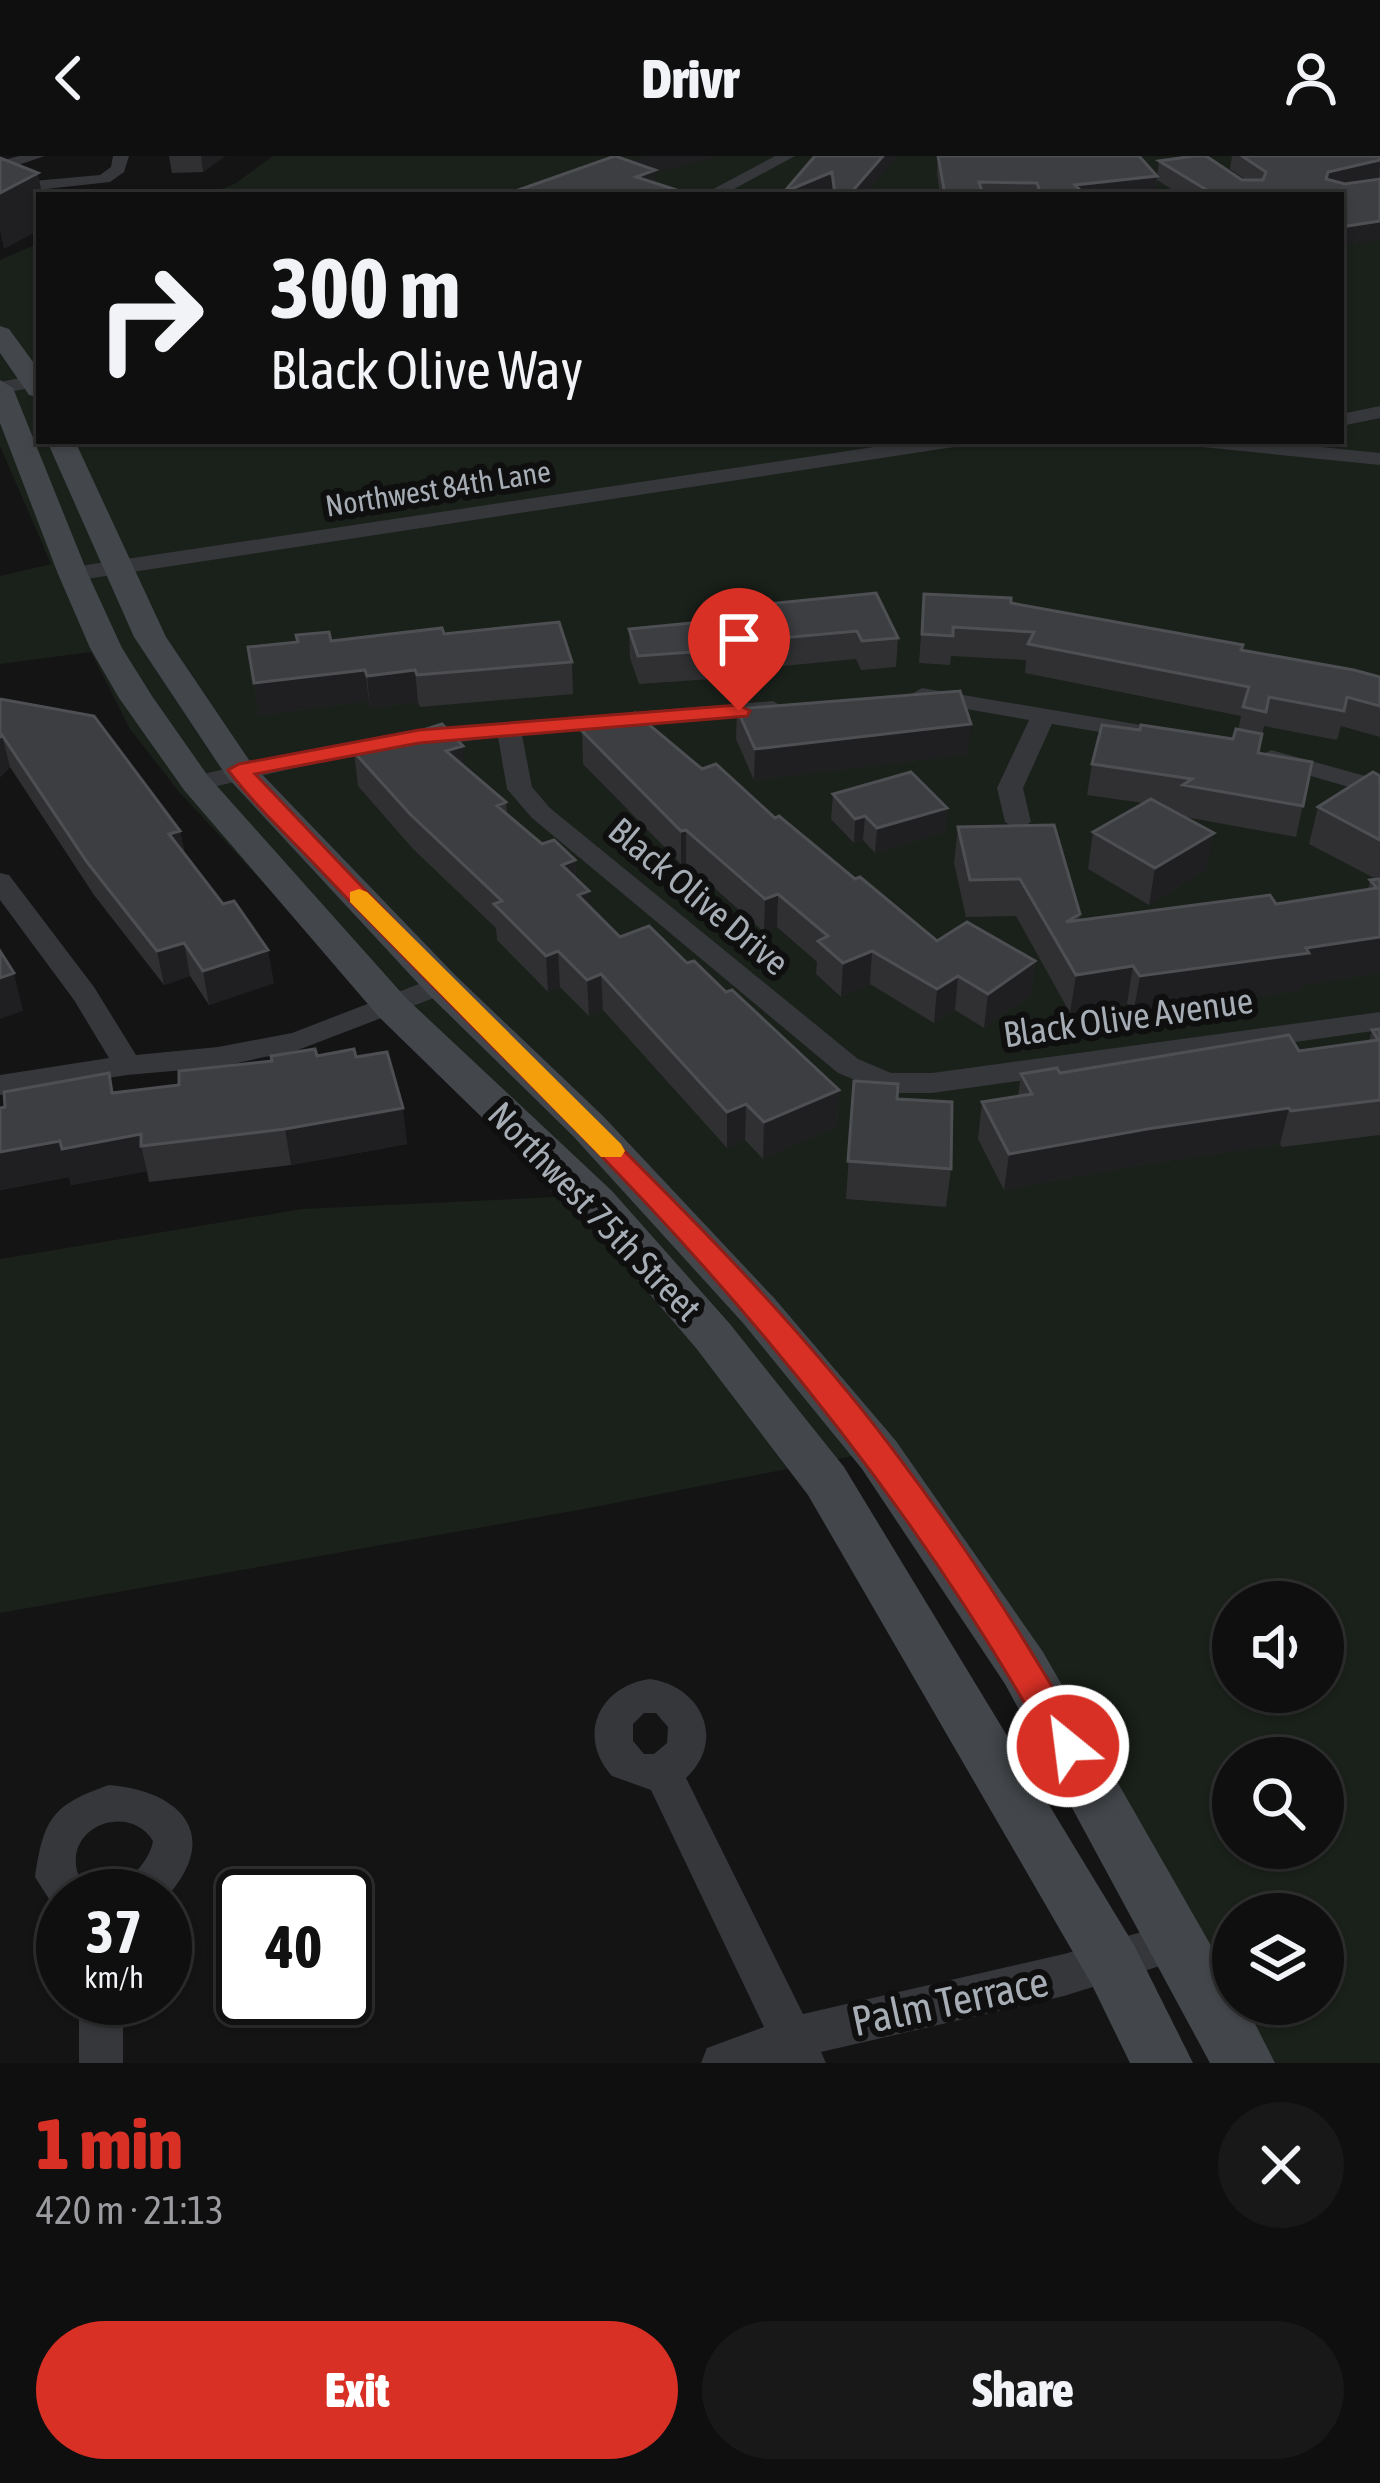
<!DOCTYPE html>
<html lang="en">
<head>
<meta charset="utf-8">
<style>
	:root { --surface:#0f0f10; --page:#181819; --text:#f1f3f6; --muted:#9b9c9f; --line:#2f2f30; --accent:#d93025 }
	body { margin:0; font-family:"Asap Condensed",sans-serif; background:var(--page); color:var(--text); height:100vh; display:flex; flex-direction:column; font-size:45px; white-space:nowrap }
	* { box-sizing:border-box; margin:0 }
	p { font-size:39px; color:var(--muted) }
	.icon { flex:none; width:66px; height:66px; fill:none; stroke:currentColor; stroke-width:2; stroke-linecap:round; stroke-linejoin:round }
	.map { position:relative; height:1907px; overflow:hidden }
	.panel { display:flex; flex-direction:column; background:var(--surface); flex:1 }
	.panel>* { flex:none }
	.top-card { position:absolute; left:36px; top:36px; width:1308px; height:252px; border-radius:0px; box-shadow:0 3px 9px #0004,0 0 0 3px var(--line); background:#0f0f10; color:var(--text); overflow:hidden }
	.controls { position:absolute; left:1212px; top:1425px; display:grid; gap:24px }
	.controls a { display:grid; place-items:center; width:132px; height:132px; border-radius:50%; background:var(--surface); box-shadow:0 3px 9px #0004,0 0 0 3px var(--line); font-size:60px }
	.speed { position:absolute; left:36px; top:1713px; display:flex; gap:24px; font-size:60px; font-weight:700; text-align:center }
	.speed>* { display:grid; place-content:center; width:156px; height:156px; border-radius:50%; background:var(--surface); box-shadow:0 3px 9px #0004,0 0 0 3px var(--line); line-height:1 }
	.speed small { font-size:30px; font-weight:400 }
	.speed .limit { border:6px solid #111; border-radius:18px; background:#fff; color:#111 }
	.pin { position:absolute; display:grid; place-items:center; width:102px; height:102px; color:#fff; margin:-123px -51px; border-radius:50% 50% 50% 0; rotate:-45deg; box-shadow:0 0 12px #0007 }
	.pin .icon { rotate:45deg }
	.me { position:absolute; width:132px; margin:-66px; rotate:331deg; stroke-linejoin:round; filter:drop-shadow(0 0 9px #0008) }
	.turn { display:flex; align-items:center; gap:42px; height:252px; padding:0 36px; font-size:54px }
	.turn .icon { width:156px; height:156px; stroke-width:2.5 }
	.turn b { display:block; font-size:84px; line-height:102px }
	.round { display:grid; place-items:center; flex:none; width:126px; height:126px; border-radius:63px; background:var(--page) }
	.headline { display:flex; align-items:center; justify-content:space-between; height:204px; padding:0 36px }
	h1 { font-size:72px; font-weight:800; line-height:90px; color:var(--accent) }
	.button { display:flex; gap:24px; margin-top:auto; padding:24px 36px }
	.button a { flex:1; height:138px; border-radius:72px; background:var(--accent); color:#fff; font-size:48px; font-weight:800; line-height:138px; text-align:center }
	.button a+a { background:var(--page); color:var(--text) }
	header { display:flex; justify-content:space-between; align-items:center; height:156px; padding:0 36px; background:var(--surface); font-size:54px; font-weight:800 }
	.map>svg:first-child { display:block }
	.green { fill:#1a201a; fill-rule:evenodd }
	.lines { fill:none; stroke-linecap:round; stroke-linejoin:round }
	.street { fill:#35373a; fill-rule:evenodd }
	.secondary { fill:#43464a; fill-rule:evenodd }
	.wall { fill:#303033 }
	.shaded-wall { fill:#1f1f21 }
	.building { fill:#3d3e41; stroke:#4d4f53; stroke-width:3 }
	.route { fill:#d93025; stroke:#8d1f18; stroke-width:3 }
	.slow { fill:#f59e0b }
	.labels { text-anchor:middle; stroke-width:12; stroke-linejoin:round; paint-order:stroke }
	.far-street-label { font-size:30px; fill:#a6adb5; stroke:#0f0f10 }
	.street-label { font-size:36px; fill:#a6adb5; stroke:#0f0f10 }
	.near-street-label { font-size:42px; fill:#a6adb5; stroke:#0f0f10 }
</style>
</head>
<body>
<header><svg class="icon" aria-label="back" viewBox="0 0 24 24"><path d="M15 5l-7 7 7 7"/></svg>Drivr<svg class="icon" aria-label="person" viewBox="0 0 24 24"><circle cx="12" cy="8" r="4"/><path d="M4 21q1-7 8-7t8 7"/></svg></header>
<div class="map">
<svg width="1380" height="1907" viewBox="0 0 1380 1907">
	<rect width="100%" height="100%" fill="#141415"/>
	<path class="green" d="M273 0H1380V1907H1266L1234 1848H1323V1758H1233V1846L1048 1505 899 1291 584 1353 0 1457V1103L302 1053 556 1041 180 637 130 573 91 496 0 508V420L51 408 0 290V104L39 87V285H1341V39H208L236 27ZM1233 1446H1323V1536H1233ZM1233 1602H1323V1692H1233Z"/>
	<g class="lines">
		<path class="street" d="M19 0H45L0 15V5Z
			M113 0H129L124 16 110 26 0 38V28L100 19 111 11Z
			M775 0H795L723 39H702Z
			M39 218V230L0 238V226Z
			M1380 250V262L1341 270V258Z
			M914 285H964L954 291 73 425 62 418 73 411Z
			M1192 285H1262L1380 297V309L1202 291Z
			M922 532 1153 571 1165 578 1153 585 1052 568 1023 632 1031 666 1018 674 1005 666 997 632 1029 564 914 544 910 539Z
			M773 545 785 552 781 557 522 579 532 631 550 652 858 903 891 917H932L1380 856V874L932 937H887L838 917 532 662 507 633 498 581 338 602 196 635 183 627 187 622C380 573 575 561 773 545Z
			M1271 594 1380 624V640L1262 606 1259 601Z
			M0 717 9 719 94 831 136 899 218 891 292 877 432 823 442 820 456 829 452 835 298 894 218 911 127 919 0 939V919L109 902 74 844 0 744Z
			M650 1523C701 1530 727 1584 686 1622L803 1858 1064 1798 1177 1766 1192 1772 1198 1786 1192 1800 1064 1840 821 1896 826 1907H701L707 1892 764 1871 651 1634 612 1620C576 1580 599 1530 650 1523ZM644 1557H656L668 1571 667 1587 654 1598H644L633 1585V1568Z
			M109 1629C182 1635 223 1680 165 1743L119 1740C129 1719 149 1708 153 1685 130 1647 66 1669 77 1715 79 1722 89 1733 92 1740H63V1756L56 1754 35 1721C44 1662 52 1649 109 1629Z
			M79 1842H123V1907H79Z"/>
		<path class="secondary" d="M0 170 9 173 39 214V241L29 239 0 197Z
			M0 224 13 232 88 418 122 492 152 540 208 620 407 843 612 1035 730 1168 844 1311 1134 1789 1193 1907H1130L1092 1829 808 1339 696 1192 580 1057 379 861 184 634 119 542 90 492 58 418 0 267Z
			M47 285H75L166 481 251 607 456 820 603 960 775 1143 896 1285 1043 1496 1233 1828V1848H1245L1275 1907H1210L1005 1528 862 1313 743 1167 573 980 428 838 227 621 134 481Z"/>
	</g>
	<path class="wall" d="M169 0H225L203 16 172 17Z
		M938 0 1157 20 1159 5 1246 24 1230 13 1232 0H1380V84L1341 39H1181L1157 24 1153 39H940L937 17Z
		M876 437 898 482 896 511 861 514 856 503 773 511V519L639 528 630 502 629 473 707 465V454Z
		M924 438 1011 447 1380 521V581L1341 570 1337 584 1264 570 1258 597 1312 606 1296 681 1185 661 1207 713 1149 749 1088 713 1093 676 1143 647 1087 639 1092 608 1140 574 1233 583 1238 574 1241 560 1025 517 1026 504 951 500 950 509 919 507Z
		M444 478 572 506 573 538 420 551 418 546 370 552 369 545 259 559 248 491Z
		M0 543 180 675 185 699 274 827 209 849 190 820 164 829 94 739 10 611 0 621Z
		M737 553 968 598 754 624 736 583Z
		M582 575 702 613 775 662 937 785 1035 805 1031 839 984 872 955 854 934 867 870 828 841 841 816 818 817 806 777 771 764 776 686 707 681 708 583 608Z
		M354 596 464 611 506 646 507 658 542 688 575 704 576 722 590 751 620 781 687 807 726 836 839 934 837 970 763 1003 745 984 727 992 603 854 589 860 560 831 548 836 497 784 496 772 413 693 358 630Z
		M1380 620V817L1302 829 1301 834 1133 858 1127 848 1070 857 1016 760 966 761 954 707 958 671 1080 758 1079 764 1276 748 1368 734 1370 724 1376 723 1309 688 1318 651Z
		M833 638 947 652 945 676 875 697 863 684 854 687 831 663Z
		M1380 873V979L1282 991 1280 988 1140 1009 1004 1034 978 983 982 946 1018 940 1021 918 1060 917 1299 895 1369 885 1372 874Z
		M317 900 356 901 407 988 291 1009 149 1026 147 1015 71 1029 69 1021 0 1034V952L179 929Z
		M854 925 897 943 951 1013 946 1051 846 1043Z"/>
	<path class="shaded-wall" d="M201 0H225L203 16Z
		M649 0H721L655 17V33L634 23 633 4Z
		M883 0H898L865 39H849Z
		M1380 4 1379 23 1324 35 1328 16Z
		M832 16 831 35 821 39H784V36Z
		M38 17 42 39H39V74L4 93 0 75V37Z
		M1157 20 1154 39H1073L1075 29Z
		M1380 65V84L1341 90V71Z
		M365 514 369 545 259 559 254 527Z
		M415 514 418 546 370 552 367 520Z
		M971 568 968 598 754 624 755 593Z
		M2 579 10 611 0 621V581Z
		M463 590 466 624 446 595Z
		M947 652 945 676 875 697 877 672Z
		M865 660 863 684 854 687 855 663Z
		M686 674V707L681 708V675Z
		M180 675 186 707 169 678Z
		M1214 677 1207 713 1149 749 1155 712Z
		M575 704 577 739 562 709Z
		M589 735 591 770 578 739Z
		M778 738 777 771 764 776 765 743Z
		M1380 781V817L1302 829 1301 834 1133 858 1140 820Z
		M184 787 190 820 164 829 157 795Z
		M268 794 274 827 209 849 203 815Z
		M558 795 560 831 548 836 546 800Z
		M872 795 870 828 841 841 843 807Z
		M1035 805 1031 839 984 872 988 838Z
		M1133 810 1127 848 1070 857 1076 819Z
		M14 817 23 855 0 863V822Z
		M601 818 603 854 589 860 587 824Z
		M958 820 955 854 934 867 937 833Z
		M839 934 837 970 763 1003 764 966Z
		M746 948 745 984 727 992V956Z
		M403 952 407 988 291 1009 285 973Z
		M1289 952 1280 988 1140 1009 1004 1034 1009 998 1147 973Z
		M141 978V990L147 1015 71 1029 69 1021 0 1034V996L60 985Z"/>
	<path class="building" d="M615 0 655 14 636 21 692 39H516L510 37Z
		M815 0H883L849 39H835L832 16 784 36Z
		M938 0H1139L1157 20 1075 29 1085 39H1041L1037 27 979 26 983 39H945Z
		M1194 0H1206L1242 24H1263L1266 16 1242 0H1380V4L1328 16 1326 23 1345 28 1380 23V65L1341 71V39H1215L1159 5Z
		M0 2 38 17 0 37Z
		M876 437 898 482 862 485 857 475 770 483 773 490 638 500 629 473 712 465 707 454Z
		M924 438 1011 442V447L1243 489 1241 494 1354 514 1380 521V550L1347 541 1344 555 1269 541 1266 556 1243 551 1249 531 1028 488 1034 476 953 471V480L922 478Z
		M559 466 572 506 417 519 415 514 367 520 365 514 254 527 248 491 298 486 296 479 329 476 331 485 442 472 444 478Z
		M960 535 971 568 755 593 737 553Z
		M0 543 94 560 180 675 169 678 223 748 234 745 268 794 203 815 184 787 157 795 87 706 2 579 0 581Z
		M635 557 702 613 716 608 775 662 779 660 855 723 860 721 937 785 967 766 1035 805 988 838 958 820 937 833 872 795 843 807 818 785 828 780 778 738 765 743 686 674 681 675 582 575Z
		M442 568 463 590 446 595 506 646 497 650 542 688 554 684 575 704 562 709 589 735 578 739 620 781 649 770 687 807 694 805 726 836 732 834 839 934 764 966 746 948 727 956 601 818 587 824 558 795 546 800 494 748 502 745 410 658 354 596Z
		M1102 569 1140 574 1141 569 1233 583 1236 573 1262 578 1258 597 1312 606 1303 650 1183 629 1192 623 1092 608Z
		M911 616 947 652 877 672 865 660 855 663 833 638Z
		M1373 616 1380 620V684L1318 651Z
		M1151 643 1214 677 1155 712 1093 676Z
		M1054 669 1080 758 1066 766 1270 739 1276 748 1377 732 1370 724 1380 723V781L1306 792 1309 797 1140 820 1133 810 1076 819 1020 723 970 724 958 671Z
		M0 795 14 817 0 822Z
		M1380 873V944L1291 955 1289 952 1147 973 1009 998 982 946 1032 938 1021 918 1057 912 1060 917 1289 879 1299 895 1378 884 1372 874Z
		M315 893 317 900 354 893 356 901 387 896 403 952 285 973 141 990V978L62 993 60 985 0 996V952L5 951 4 936 109 917 112 937 179 929V915L272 905 271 900Z
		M854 925 898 928 897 943 952 946 951 1013 848 1005Z"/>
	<path class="route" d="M739 549 750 555 747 560 419 587 255 618C320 686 384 755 450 822 600 974 761 1119 891 1291 960 1382 1024 1479 1080 1579L1086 1590 1080 1601 1068 1606 1055 1601C929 1370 760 1161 576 974 490 887 404 803 321 715 290 682 255 650 228 614L239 608 419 574Z"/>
	<path class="slow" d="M359 733 367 736 621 988 625 995 621 1001H601L350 746V736Z"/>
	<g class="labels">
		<g class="far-street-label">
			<text transform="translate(438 333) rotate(-9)" y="10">Northwest 84th Lane</text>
		</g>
		<g class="street-label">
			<text transform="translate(699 740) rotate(40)" y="13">Black Olive Drive</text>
			<text transform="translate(1128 861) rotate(-8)" y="13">Black Olive Avenue</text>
			<text transform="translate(595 1055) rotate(46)" y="13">Northwest 75th Street</text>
		</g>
		<g class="near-street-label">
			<text transform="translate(950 1845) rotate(-12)" y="15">Palm Terrace</text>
		</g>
	</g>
</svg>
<div class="controls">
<a><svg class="icon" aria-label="sound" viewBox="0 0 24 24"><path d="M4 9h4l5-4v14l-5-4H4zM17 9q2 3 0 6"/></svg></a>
<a><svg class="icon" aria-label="search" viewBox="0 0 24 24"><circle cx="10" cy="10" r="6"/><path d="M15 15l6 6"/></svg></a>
<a><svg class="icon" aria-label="layers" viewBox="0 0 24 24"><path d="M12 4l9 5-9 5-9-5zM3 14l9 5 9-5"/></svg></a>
</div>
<div class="speed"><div>37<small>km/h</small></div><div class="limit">40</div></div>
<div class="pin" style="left:739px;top:555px;background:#d93025"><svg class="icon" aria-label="arrive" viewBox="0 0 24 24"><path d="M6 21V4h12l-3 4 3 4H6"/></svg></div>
<svg class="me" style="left:1068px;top:1590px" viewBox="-20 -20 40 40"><circle r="17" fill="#d93025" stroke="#fff" stroke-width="3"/><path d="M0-11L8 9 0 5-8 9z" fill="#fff"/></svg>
<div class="top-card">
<div class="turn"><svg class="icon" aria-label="right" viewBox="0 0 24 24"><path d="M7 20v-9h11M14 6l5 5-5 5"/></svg><div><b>300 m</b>Black Olive Way</div></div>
</div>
</div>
<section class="panel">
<div class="headline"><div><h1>1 min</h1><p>420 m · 21:13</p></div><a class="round"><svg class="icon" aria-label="close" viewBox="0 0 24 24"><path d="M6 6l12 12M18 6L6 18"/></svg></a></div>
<div class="button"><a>Exit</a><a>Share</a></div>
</section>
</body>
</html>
